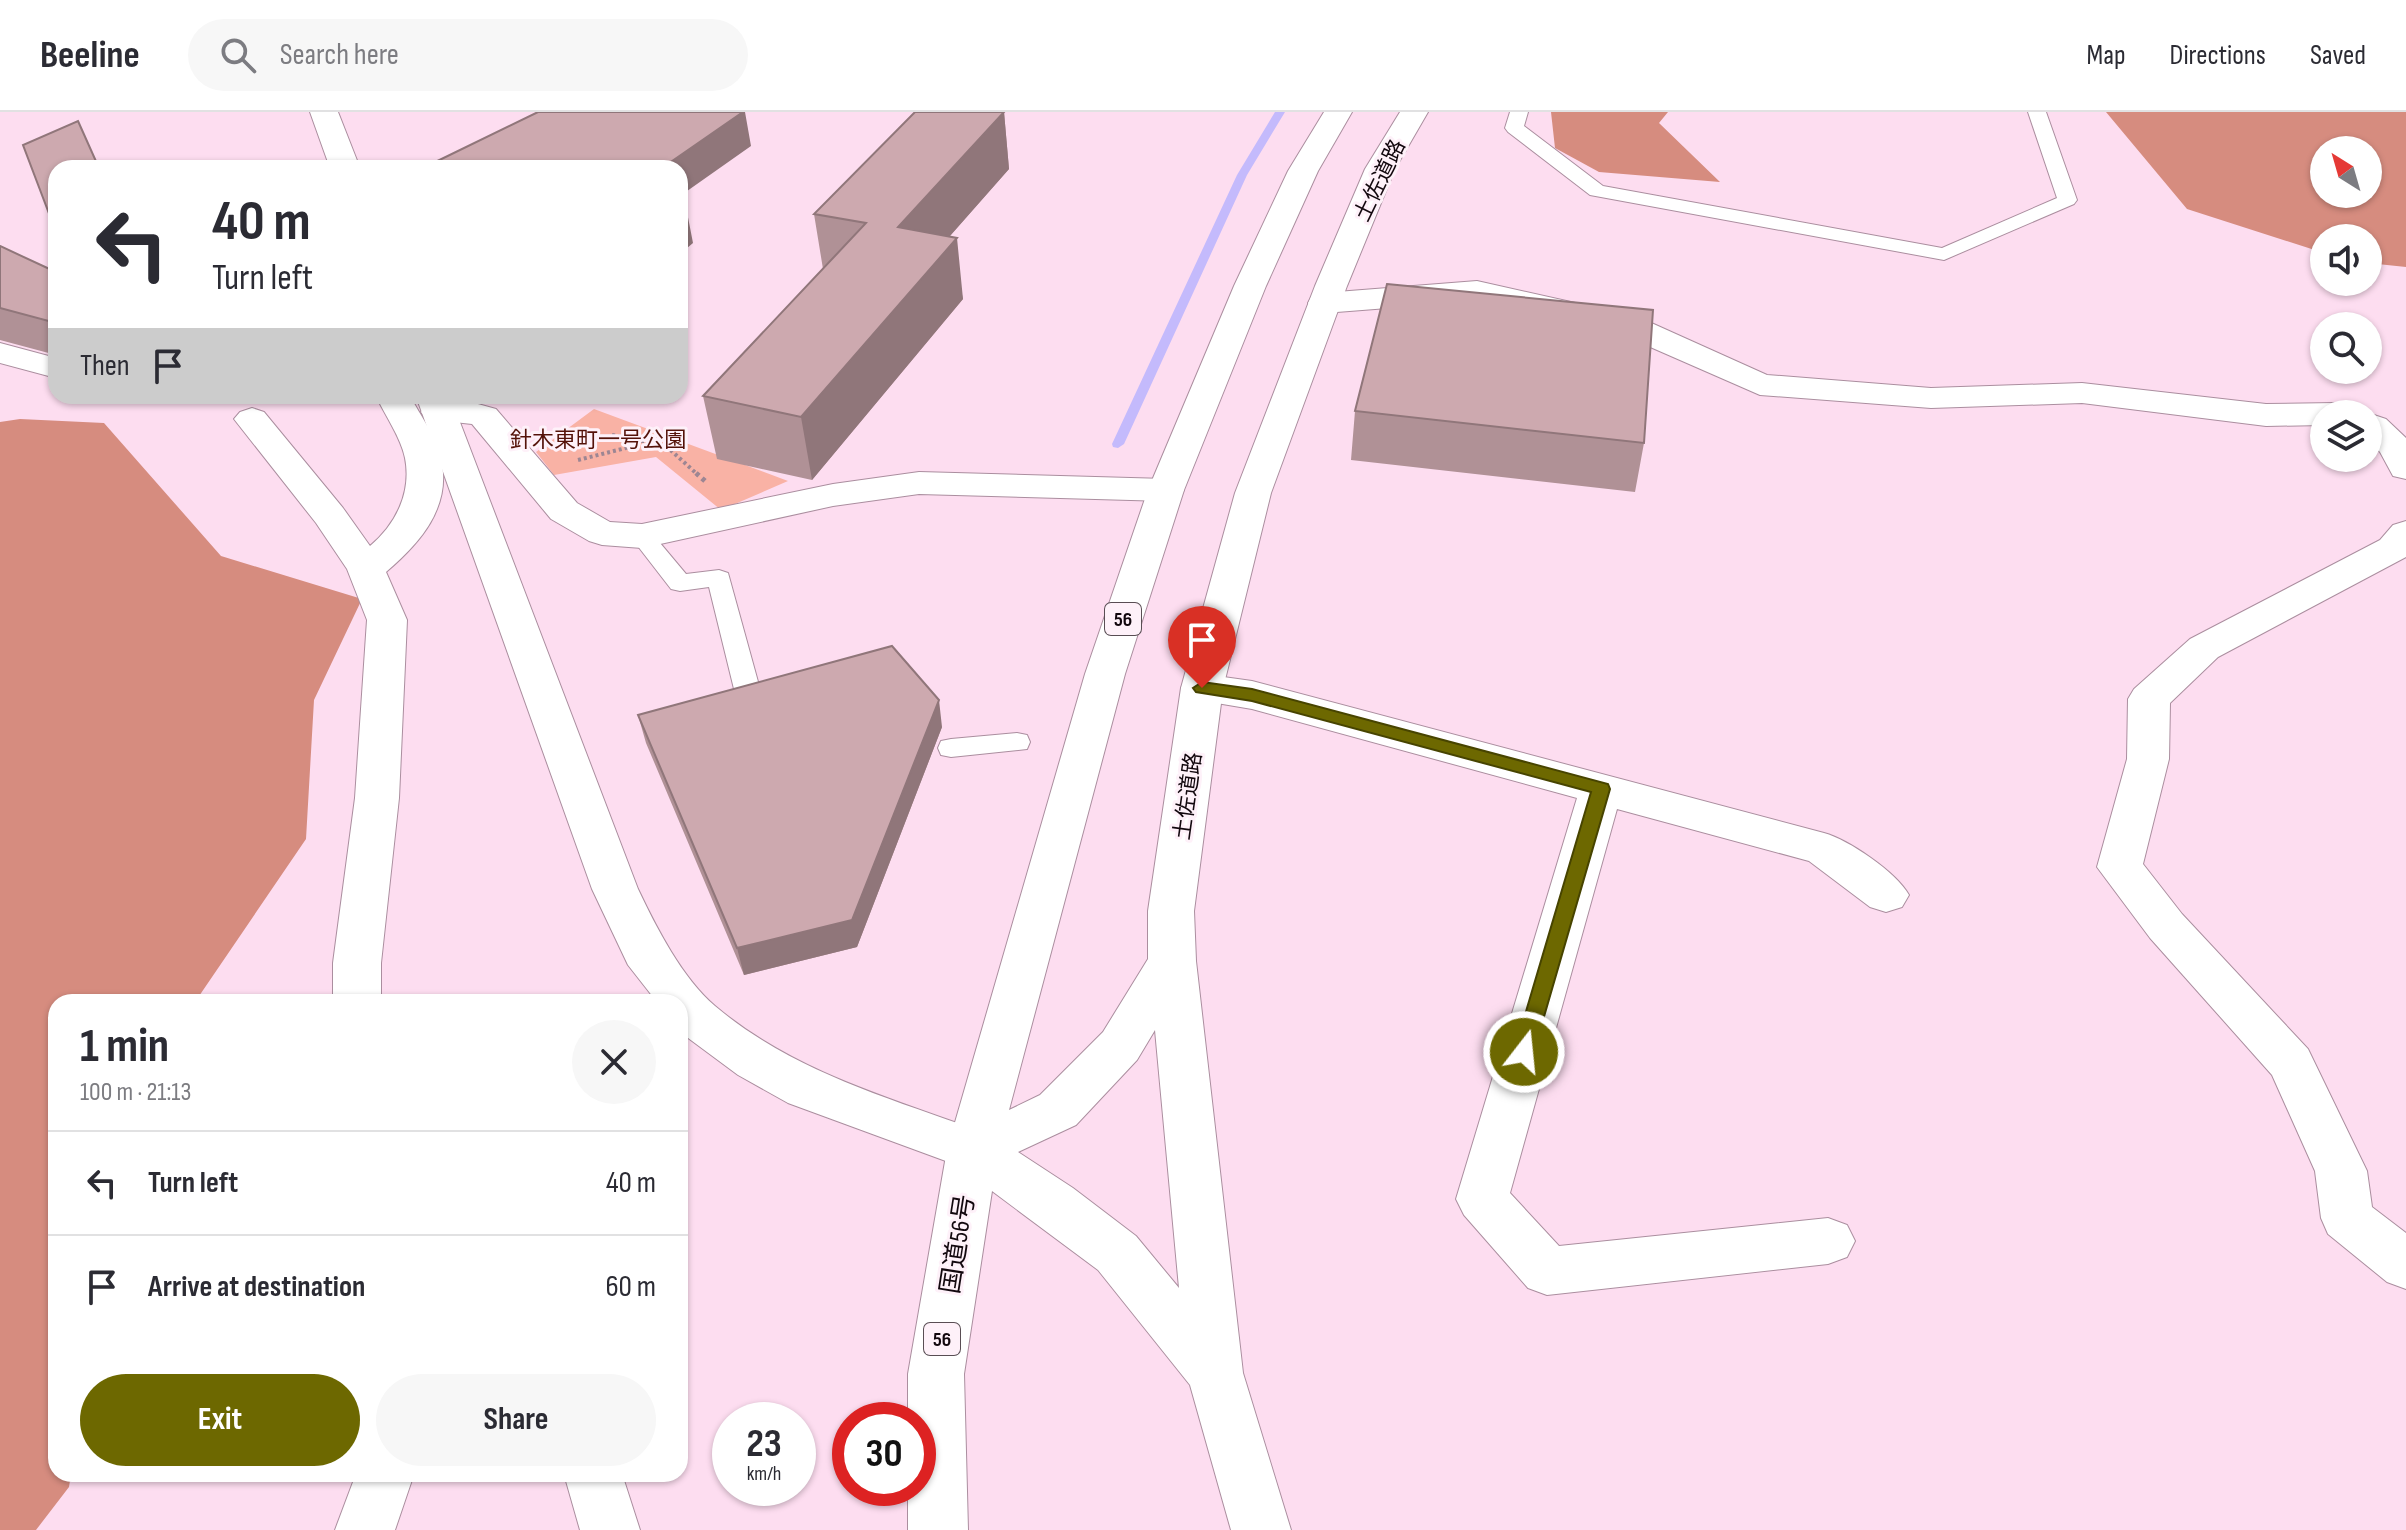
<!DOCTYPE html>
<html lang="en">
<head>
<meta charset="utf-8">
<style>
	:root { --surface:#fff; --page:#f7f7f7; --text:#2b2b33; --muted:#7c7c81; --line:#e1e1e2; --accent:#6d6800 }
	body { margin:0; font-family:"Sofia Sans Condensed","Noto Sans JP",sans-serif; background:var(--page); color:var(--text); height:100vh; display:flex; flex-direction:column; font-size:30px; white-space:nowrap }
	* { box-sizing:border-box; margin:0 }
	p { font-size:26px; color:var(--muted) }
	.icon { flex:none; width:44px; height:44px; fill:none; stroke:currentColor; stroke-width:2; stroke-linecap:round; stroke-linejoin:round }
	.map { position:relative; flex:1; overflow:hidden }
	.side { position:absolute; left:48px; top:882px; width:640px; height:488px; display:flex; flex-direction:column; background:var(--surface); border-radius:24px; box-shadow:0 2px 6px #0004 }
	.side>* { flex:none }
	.top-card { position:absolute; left:48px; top:48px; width:640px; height:244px; border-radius:24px; box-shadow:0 2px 6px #0004; background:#fff; color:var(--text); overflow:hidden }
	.needle { width:52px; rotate:323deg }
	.tools { position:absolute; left:2310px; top:24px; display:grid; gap:16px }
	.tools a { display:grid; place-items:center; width:72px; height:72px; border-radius:50%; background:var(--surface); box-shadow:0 2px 6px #0004; font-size:40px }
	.speed { position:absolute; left:712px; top:1290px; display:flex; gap:16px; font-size:40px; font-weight:700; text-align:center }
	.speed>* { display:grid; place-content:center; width:104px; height:104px; border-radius:50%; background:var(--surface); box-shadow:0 2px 6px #0004; line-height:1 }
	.speed small { font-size:20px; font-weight:400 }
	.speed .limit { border:12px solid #d22; background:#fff; color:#111 }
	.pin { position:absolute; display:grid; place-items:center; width:68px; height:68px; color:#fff; margin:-82px -34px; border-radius:50% 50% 50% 0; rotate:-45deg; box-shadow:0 0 8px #0007 }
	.pin .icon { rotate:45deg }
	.me { position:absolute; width:88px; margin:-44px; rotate:16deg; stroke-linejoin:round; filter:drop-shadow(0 0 6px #0008) }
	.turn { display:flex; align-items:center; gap:28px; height:168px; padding:0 32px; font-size:36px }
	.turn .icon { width:104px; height:104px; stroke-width:2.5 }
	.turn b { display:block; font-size:56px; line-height:68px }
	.then { display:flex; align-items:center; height:76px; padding:0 32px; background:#0003; gap:16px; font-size:30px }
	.round { display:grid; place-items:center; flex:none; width:84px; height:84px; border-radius:42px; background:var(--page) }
	.overview { display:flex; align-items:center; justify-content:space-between; height:136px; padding:0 32px }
	h1 { font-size:48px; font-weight:700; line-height:60px }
	.primary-button { display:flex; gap:16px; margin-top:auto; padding:16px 32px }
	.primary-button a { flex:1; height:92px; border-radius:48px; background:var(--accent); color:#fff; font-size:32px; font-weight:700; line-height:92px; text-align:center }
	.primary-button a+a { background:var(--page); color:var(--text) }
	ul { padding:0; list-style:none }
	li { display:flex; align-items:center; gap:24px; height:104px; padding:0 32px; border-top:2px solid var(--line) }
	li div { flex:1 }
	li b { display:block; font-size:30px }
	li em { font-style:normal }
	header { display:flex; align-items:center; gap:48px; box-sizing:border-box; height:112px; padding:0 40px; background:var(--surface); border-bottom:2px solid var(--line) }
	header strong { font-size:38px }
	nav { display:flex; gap:44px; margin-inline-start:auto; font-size:28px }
	.search { width:560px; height:72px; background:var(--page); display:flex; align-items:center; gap:20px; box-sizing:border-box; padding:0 28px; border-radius:44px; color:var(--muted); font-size:30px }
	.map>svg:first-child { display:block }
	.green { fill:#f9b2a5 }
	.forest { fill:#d68c7f; fill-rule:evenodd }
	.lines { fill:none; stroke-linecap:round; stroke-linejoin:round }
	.stream { fill:#c4bafc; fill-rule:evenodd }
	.service-casing { stroke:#ab8e9f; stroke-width:2 }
	.minor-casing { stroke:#ab8e9f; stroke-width:2 }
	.tertiary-casing { stroke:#ab8e9f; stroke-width:2 }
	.trunk-casing { stroke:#ab8e9f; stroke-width:2 }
	.path-far1 { stroke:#9d8693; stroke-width:4; stroke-dasharray:3 3; stroke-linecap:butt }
	.path { stroke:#9d8693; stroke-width:5; stroke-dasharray:4 4; stroke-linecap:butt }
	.service { fill:#fff; fill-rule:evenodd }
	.minor { fill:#fff; fill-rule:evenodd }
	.tertiary { fill:#fff; fill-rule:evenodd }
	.trunk { fill:#fff; fill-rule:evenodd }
	.wall { fill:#b09196 }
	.shaded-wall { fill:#90767a }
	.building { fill:#cda9af; stroke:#90767a; stroke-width:2 }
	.route { fill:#6d6800; stroke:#474400; stroke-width:2 }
	.labels { text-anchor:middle; stroke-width:6; stroke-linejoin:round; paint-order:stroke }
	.shield { fill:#fef1f9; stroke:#594e54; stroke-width:2 }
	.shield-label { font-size:20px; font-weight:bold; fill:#12080e }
	.street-label { font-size:22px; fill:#12080e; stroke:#fef1f9 }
	.park-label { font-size:22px; fill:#541209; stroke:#fef1f9 }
	.near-street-label { font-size:26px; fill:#12080e; stroke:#fef1f9 }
</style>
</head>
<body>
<header>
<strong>Beeline</strong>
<div class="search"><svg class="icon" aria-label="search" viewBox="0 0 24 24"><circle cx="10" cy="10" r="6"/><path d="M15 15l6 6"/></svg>Search here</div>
<nav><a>Map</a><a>Directions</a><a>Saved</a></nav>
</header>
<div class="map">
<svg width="2406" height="1418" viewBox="0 0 2406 1418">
	<rect width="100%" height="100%" fill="#fdddf0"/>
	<path class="green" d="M594 297 788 369 721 398 656 345 554 363 536 340Z"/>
	<path class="forest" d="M1551 0H1668L1659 11 1720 70 1599 60 1555 36Z
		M2106 0H2406V155L2368 151V126H2324V141L2187 97ZM2324 38H2368V82H2324Z
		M20 307 104 311 221 444 362 487 314 588 306 727 195 890H56V1362H71L69 1375 36 1418H0V310Z"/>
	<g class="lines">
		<path class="stream" d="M1275 0H1285L1247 63 1124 332 1118 336 1113 335 1112 332 1237 63Z"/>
		<defs>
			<path id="service" d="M1510 0H1528L1524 14 1603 74 1942 136 2057 86 2028 0H2046L2077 88 2074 92 1944 148 1590 83 1508 20 1505 16Z
				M642 417 650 419 686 462 719 458 728 461 760 577 756 583 747 586 738 583 734 577 709 475 680 479 671 477 630 424 634 419Z
				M1017 621 1027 623 1030 630 1027 637 951 645 941 643 938 636 941 629 951 627Z"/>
			<path id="minor" d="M1477 169 1638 205 1767 263 1931 276 2082 271 2266 292 2336 291 2348 295 2354 302H2324V313L2266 314 2082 291 1931 296 1760 283 1616 220 1477 189 1324 201 1312 198 1308 191 1312 184 1324 181Z
				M0 231 56 246V266L0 251Z
				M376 284H410C420 303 437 326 441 347 452 395 420 431 386 460L407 508 399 686 381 851V890H333V851L355 686 367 508 347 457 316 411 234 307 240 300 252 296 264 300 343 396 370 434C395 413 412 381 405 346 401 326 385 303 376 284Z
				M439 289H467L496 297 577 391 610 410 642 412 833 372 919 360 1166 367 1179 370 1184 378 1179 386 1166 389 919 382 833 394 642 436 602 433 589 429 551 407 472 312 427 307 421 300 427 293Z
				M2368 301 2386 307 2406 326V367L2393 364 2380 340 2368 327Z
				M2406 409V445L2218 545 2170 591 2169 647 2143 752 2182 802 2308 937 2367 1059 2372 1095 2406 1121V1177L2387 1170 2328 1122 2321 1106 2315 1059 2272 963 2150 826 2097 755 2127 647 2128 587 2134 577 2190 527 2380 428 2393 413Z
				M1202 562 1252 569 1824 721C1849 728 1896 760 1909 783L1902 795 1886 800 1870 795 1809 749 1617 697 1510 1081 1559 1134 1828 1106 1847 1113 1855 1129 1847 1145 1828 1152 1547 1183 1528 1176 1464 1103 1456 1087 1577 686 1252 597 1187 586 1181 576 1187 566Z
				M356 1362H414L395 1418H335Z
				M564 1362H622L640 1418H580Z"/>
			<path id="tertiary" d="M310 0H338L360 56H330Z
				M416 284H450L638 777C656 815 682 866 715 894 794 961 895 988 991 1023L999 1038 991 1053 973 1059 788 991 738 963 680 920V890H657L628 853 592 777Z"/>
			<path id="trunk" d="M1324 0H1352L1318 59 1266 174 1184 378 1125 562 1009 998 1040 983 1103 920 1148 847V799L1181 576 1235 381 1315 174 1365 57 1400 0H1428L1395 57 1347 174 1271 381 1223 576 1194 799 1196 849 1243 1261 1291 1418H1231L1190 1273 1098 1158 992 1079 964 1262 968 1418H908V1376H918V1308H908V1262L947 1038 1085 562 1148 378 1234 174 1288 59ZM1155 918 1179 1176 1136 1124 1073 1076 1018 1040 1076 1013 1137 948Z"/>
		</defs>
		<use href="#service" class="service-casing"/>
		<use href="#minor" class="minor-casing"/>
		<use href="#tertiary" class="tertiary-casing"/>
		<use href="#trunk" class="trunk-casing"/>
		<path class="path-far1" d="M612 323 658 332
			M578 348 630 335 665 333 698 363"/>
		<path class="path" d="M696 361 705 369"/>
		<use href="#service" class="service"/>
		<use href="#minor" class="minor"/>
		<use href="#tertiary" class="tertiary"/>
		<use href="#trunk" class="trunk"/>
	</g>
	<path class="wall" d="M1004 0 1009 57 949 125 963 187 812 368 717 347 703 284 823 157 814 102Z
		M0 134 56 160V243L0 228Z
		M1355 299 1644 331 1635 380 1351 348Z
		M638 603 942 615 857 835 744 863 646 631Z"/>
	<path class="shaded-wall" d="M743 0H745L751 34 680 84V56H662Z
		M1004 0 1009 57 905 175 898 115Z
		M686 95 693 131 680 142V99Z
		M957 126 963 187 812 368 801 305Z
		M939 588 942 615 857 835 744 863 737 836Z"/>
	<path class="building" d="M538 0H743L662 56H423Z
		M915 0H1004L898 115 957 126 801 305 703 284 866 111 814 102Z
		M78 9 99 56H56V120L23 33Z
		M0 134 56 160V211L0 196Z
		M1387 172 1653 198 1644 331 1355 299Z
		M892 534 939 588 852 808 737 836 638 603Z"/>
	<path class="route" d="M1202 570 1252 577 1608 672 1610 677 1532 946H1517L1514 940 1591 680 1252 589 1196 580 1193 576Z"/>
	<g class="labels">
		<g class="shield">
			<rect x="1105" y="491" width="36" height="32" rx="6"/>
			<rect x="924" y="1211" width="36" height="32" rx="6"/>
		</g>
		<g class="shield-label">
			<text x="1123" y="514">56</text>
			<text x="942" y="1234">56</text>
		</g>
		<g class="street-label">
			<text transform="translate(1379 68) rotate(-64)" y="8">土佐道路</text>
			<text transform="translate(1187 684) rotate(-82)" y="8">土佐道路</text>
		</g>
		<g class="park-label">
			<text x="598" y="335">針木東町一号公園</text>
		</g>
		<g class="near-street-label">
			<text transform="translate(957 1132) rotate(-81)" y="9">国道56号</text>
		</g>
	</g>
</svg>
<div class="tools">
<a><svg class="needle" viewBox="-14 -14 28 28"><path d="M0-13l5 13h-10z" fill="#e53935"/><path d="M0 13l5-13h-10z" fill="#7c7c81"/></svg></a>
<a><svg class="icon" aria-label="sound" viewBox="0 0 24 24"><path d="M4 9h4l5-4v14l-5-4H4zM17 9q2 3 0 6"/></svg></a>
<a><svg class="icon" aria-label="search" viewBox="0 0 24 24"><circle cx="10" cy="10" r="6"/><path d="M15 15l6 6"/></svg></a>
<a><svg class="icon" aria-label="layers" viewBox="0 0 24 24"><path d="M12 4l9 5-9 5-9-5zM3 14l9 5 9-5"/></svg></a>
</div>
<div class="speed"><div>23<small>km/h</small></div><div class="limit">30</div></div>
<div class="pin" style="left:1202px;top:576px;background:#d93025"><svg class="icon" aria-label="arrive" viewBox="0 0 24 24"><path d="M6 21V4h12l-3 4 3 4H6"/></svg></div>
<svg class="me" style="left:1524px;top:940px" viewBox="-20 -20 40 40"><circle r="17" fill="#6d6800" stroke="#fff" stroke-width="3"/><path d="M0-11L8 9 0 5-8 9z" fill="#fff"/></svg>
<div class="top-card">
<div class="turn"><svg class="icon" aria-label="left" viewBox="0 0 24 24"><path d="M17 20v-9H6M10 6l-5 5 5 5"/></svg><div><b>40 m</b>Turn left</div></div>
<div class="then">Then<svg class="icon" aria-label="arrive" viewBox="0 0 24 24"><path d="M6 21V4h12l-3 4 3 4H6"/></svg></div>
</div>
<section class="side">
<div class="overview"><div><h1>1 min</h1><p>100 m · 21:13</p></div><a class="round"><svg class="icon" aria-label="close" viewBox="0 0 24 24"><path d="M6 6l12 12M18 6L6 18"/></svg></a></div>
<ul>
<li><svg class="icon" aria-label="left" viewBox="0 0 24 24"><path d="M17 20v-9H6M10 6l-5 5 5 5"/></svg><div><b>Turn left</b></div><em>40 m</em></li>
<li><svg class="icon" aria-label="arrive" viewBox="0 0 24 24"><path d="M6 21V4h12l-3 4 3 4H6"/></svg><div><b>Arrive at destination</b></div><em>60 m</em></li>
</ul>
<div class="primary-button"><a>Exit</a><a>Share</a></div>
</section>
</div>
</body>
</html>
